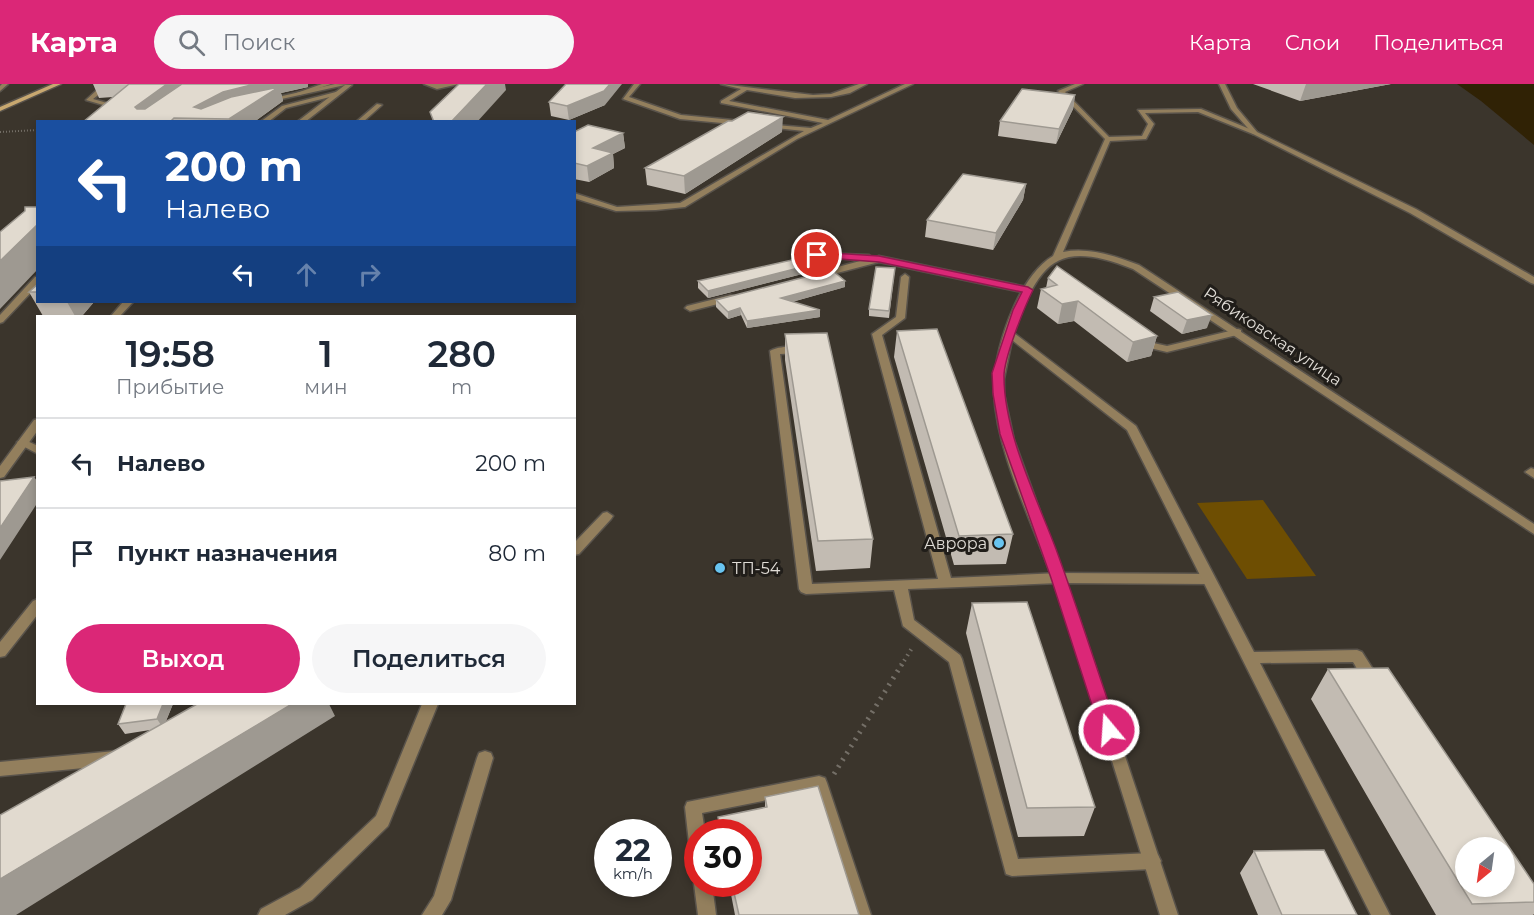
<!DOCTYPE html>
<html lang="ru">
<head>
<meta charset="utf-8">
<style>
	:root { --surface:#fff; --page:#f6f6f7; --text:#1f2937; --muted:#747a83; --line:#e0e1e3; --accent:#db2777 }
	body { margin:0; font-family:Montserrat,sans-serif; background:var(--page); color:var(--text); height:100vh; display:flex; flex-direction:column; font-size:22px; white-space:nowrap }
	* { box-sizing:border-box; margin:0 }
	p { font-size:20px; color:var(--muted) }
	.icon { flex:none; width:33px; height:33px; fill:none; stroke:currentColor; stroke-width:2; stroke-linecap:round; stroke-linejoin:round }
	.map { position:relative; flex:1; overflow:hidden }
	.sheet { position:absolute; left:36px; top:231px; width:540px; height:390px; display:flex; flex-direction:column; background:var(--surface); border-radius:0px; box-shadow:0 3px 9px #0003 }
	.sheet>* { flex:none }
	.guide { position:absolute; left:36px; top:36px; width:540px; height:183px; border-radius:0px; box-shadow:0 3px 9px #0003; background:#1a4fa0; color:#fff; overflow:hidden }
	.needle { width:39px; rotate:209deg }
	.tools { position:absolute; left:1455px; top:753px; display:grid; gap:12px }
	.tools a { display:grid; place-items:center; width:60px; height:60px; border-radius:50%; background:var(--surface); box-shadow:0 3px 9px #0003; font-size:30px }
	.speed { position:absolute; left:594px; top:735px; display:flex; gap:12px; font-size:30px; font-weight:700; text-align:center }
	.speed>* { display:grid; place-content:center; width:78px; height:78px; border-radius:50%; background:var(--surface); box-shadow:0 3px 9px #0003; line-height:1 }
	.speed small { font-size:15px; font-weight:400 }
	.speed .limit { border:9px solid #d22; background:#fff; color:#111 }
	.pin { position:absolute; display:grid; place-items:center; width:51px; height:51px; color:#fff; margin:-26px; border:3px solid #fff; border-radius:50%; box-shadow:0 2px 6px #0007 }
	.me { position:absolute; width:66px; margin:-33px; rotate:342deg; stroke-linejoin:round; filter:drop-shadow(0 0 4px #0008) }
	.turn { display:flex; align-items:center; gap:21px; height:126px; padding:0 30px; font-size:27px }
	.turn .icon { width:78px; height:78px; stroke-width:2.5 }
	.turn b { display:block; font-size:42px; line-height:51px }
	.lanes { display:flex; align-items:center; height:57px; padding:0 30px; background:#0003; justify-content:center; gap:30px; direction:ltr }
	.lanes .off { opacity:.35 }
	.eta { display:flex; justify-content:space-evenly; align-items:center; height:102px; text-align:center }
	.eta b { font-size:36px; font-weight:600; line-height:42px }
	.button { display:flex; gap:12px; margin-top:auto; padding:12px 30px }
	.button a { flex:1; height:69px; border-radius:36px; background:var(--accent); color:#fff; font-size:24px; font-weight:600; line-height:69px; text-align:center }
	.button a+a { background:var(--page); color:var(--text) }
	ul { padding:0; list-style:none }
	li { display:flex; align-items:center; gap:18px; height:90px; padding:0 30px; border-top:2px solid var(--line) }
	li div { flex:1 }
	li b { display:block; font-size:22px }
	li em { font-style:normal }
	header { display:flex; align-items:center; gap:36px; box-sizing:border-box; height:84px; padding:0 30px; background:var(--accent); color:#fff }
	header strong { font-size:28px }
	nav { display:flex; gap:33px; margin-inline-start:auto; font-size:21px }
	.search { width:420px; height:54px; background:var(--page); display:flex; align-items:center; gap:15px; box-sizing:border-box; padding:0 21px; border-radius:33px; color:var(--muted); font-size:22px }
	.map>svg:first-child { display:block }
	.green { fill:#6e4e02 }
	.water { fill:#302205 }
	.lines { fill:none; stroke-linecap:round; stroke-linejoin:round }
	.lane-casing { stroke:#59534b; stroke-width:3 }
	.street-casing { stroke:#59534b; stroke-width:3 }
	.secondary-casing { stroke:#59534b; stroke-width:3 }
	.path-far2 { stroke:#746f67; stroke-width:2; stroke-dasharray:1 2; stroke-linecap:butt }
	.path-far1 { stroke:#746f67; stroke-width:4; stroke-dasharray:1.5 4.5; stroke-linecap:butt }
	.path { stroke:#746f67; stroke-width:5; stroke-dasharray:2 6; stroke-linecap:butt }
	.lane { fill:#937f5d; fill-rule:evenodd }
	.street { fill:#937f5d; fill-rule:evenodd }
	.secondary { fill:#c8a870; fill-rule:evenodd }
	.wall { fill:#c2bbb2 }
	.shaded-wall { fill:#9e9991 }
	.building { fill:#e1dacf; stroke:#9e9991; stroke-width:1.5; fill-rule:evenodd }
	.route { fill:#db2777; stroke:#8e194d; stroke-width:1.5 }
	.poi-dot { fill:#68c4f0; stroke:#201d19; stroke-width:2 }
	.labels { text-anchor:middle; stroke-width:6; stroke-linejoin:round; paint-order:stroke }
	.street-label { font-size:16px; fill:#e0dcd6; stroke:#201d19 }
	.poi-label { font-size:16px; fill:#e0dcd6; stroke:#201d19; text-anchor:end }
</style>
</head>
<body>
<header>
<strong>Карта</strong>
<div class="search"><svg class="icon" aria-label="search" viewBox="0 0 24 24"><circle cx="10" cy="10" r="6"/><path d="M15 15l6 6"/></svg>Поиск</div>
<nav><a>Карта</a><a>Слои</a><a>Поделиться</a></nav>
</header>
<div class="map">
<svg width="1534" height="831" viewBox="0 0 1534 831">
	<rect width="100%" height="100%" fill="#3b352c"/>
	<path class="green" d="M1263 416 1316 492 1247 495 1197 419Z"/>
	<path class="water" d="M1457 0H1534V61L1481 17Z"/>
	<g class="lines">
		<defs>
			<path id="lane" d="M2 0H8L0 7V2Z
				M322 0H331L299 11 294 10Z
				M424 0H459L437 5Z
				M634 0H640L629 13 681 31 743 37 746 39 743 41 680 35 623 15Z
				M721 0 813 11 831 10 859 0H867L850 9 831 13 795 14 747 6 729 17 828 36 905 0H913L797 55 685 123 656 126 616 127 574 114V109L617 123 680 119 804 47 766 43 764 42V40L811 44 823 39 721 19V17L741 5Z
				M1075 0H1083L1065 8 1110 54V56H1106L1058 7Z
				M1219 0H1225L1237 24 1257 48V50H1253L1231 25Z
				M112 4V6L102 8 93 15 118 22 101 38H94L110 23 86 16 98 5Z
				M336 8 338 11 286 24 268 38H260L282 22Z
				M377 20 382 21 363 38H356Z
				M817 169 869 171 873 174 879 172 1027 203 1031 206 1027 209 879 178 818 194 815 193V189L864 176 817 173 800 178 796 175Z
				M905 190 909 193 905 234 882 251 951 494 1059 489 1208 490 1213 492 1215 495 1213 498 1208 500 1059 499 908 505 914 536 960 571 962 575 1018 775 1152 769 1158 771 1161 777 1158 783 1152 785 1012 792 1006 790 949 578 903 542 894 506 806 510 801 508 799 505 770 267C778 262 797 261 805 266L800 269 780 270 812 500 938 495 872 250 896 233 901 193Z
				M731 211 734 212V216L690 227 685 224 687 222Z
				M1238 245 1241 246V250L1167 268 1137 261 1135 259 1140 256 1167 262Z
				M23 355 38 362V370L19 360 17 358Z
				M1531 384 1534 385V394L1525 388Z
				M607 428 613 432 611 435 579 470 574 471V459L603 429Z
				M38 515V530L5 572 0 573V558L33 517Z
				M422 620H438L388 742 312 816 285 831H258L261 825 300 804 376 732Z
				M115 667 121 669 123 674 121 679 115 681 0 692V678Z
				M485 667 491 669 493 674 451 816 442 831H422L434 812 477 674 479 669Z
				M819 692 825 694 827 699 871 831H853L813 707 702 729 705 748H698V767L692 765 689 759 685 723 687 718Z
				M697 794 698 800H712L716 831H698L694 800Z"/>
			<path id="street" d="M335 0 352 1 305 38H297L345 1 268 18 265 16Z
				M1201 25 1257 48 1416 125 1534 193V200L1531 199 1410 129 1253 50 1198 28 1145 29 1154 40 1146 55 1110 57 1063 168C1089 163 1115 172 1139 181L1534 440V450L1133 185C1058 155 1039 177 1014 249L1136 342 1254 568 1357 566 1362 568 1378 593 1380 597 1378 601C1365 605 1359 587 1353 578L1260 579 1390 831H1371L1127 346 1012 256 1004 295V310L1014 356 1080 537 1178 831H1160C1125 719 1091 606 1052 494 1032 436 997 371 994 309 992 270 1017 193 1053 172L1105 55 1108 53 1142 52 1148 40 1138 26Z
				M35 193H38V201L3 238 0 239V231Z
				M123 218H133L120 232H111Z
				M38 335V346L4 393 0 394V382L34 336Z"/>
			<path id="secondary" d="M53 0H61L0 27V23Z"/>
		</defs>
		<use href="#lane" class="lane-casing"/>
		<use href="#street" class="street-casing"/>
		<use href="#secondary" class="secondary-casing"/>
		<path class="path-far2" d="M0 48 38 46"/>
		<path class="path-far1" d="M901 582 912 564"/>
		<path class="path" d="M834 690 902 580"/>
		<use href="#lane" class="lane"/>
		<use href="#street" class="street"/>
		<use href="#secondary" class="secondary"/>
	</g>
	<path class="wall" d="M93 0H180L181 1 308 3 281 9 283 17 254 38H83L113 13 99 14Z
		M1253 0H1391L1300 17Z
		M1075 11 1073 25 1056 60 998 52 1000 37Z
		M549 18 605 21 569 36 551 32Z
		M574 48 623 49 625 64 613 70 614 84 589 98 574 95Z
		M782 48 685 110 647 101 645 84Z
		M1026 100 1023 116 993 166 925 153 927 136Z
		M895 184 889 234 869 232V225Z
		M822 185 708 214 698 204V197Z
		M1048 194 1157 252 1151 272 1127 278 1074 237 1058 240 1037 224 1041 205 1046 204Z
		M38 200V218H94L82 232H43L29 208Z
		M845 203 792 218 820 233 747 244 741 231 728 235 716 223V216Z
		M1154 213 1207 244 1182 250 1150 227Z
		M897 247 1013 450 1006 480 954 481 894 273Z
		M785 250 873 455 870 484 816 487 785 276Z
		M972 519 1095 723 1084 752 1018 753 966 549Z
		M1328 585 1534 800V830L1533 831H1436L1311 615Z
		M126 620H173L166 637 335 632 150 646 125 650 118 640Z
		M765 713 859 831H735L729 800H748L721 748H719L718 733 765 724Z
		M1254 767 1357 831H1258L1240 789Z"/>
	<path class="shaded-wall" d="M167 0H180L183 7 141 38 135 23Z
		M255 0H308V3L281 9 283 17 254 38H230L229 35 194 23 223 8Z
		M487 0H505L506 6 477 38H451Z
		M610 0H622L605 21 569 36 567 22Z
		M1306 0H1391L1300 17Z
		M1075 11 1073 25 1056 60 1059 45Z
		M783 33 782 48 685 110 684 92Z
		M623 49 625 64 613 70 614 84 589 98 587 82 593 64Z
		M1026 100 1023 116 993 166 996 149Z
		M38 140V185L0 225V177Z
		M822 178V185L708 214V207Z
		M845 197V203L781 221V214Z
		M1078 217 1074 237 1058 240 1062 220Z
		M67 218H94L82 232H75Z
		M740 224 741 231 728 235V228Z
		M820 226V233L747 244V237Z
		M1212 231 1207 244 1182 250 1187 236Z
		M1157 252 1151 272 1127 278 1133 258Z
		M34 393 38 398V418L0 476V444Z
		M163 620H173L163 644 157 635Z
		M292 620H329L335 632 16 831H0V795Z"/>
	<path class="building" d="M129 0H167L135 23 137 25H145L182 0H255L223 8 194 23 201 25 231 13 279 3 229 35 174 34 170 38H83Z
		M459 0H487L451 38H434L430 28Z
		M566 0H610L604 7 567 22 549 18Z
		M1022 5 1075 11 1059 45 1000 37Z
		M748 28 783 33 684 92 645 84 728 37H732Z
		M588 41 623 49 593 64 613 69 587 82 574 79V48Z
		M963 90 1026 100 996 149 927 136Z
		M25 123H38V140L0 177V148L25 127Z
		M814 171 822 178 708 207 698 197Z
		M1057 182 1157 252 1133 258 1078 217 1062 220 1041 205 1057 201 1048 194Z
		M876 183 895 184 889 227 869 225Z
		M832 186 845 197 781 214 820 226 747 237 740 224 728 228 716 216Z
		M38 200V208H29Z
		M1178 208 1212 231 1187 236 1154 213Z
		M937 245 1013 450 959 452 897 247Z
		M827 249 873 455 818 457 785 250Z
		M34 393 0 444V397Z
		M1027 518 1095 723 1027 724 972 519Z
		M1388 584 1534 800V818L1472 820 1328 585ZM1466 764H1504V802H1466Z
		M126 620H163L157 635 118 640Z
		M197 620H292L0 795V731Z
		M818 702 859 831H739L732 800H748V748H721L718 733 767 723 765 713Z
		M1324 766 1357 831H1282L1254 767Z"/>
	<path class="route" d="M817 168 879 172 1028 203 1033 206C1024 224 1004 274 1004 292 1004 349 1036 412 1056 465 1078 525 1097 586 1118 646L1115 652 1109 654 1103 652 1100 646 1051 494 1000 350 993 310 992 289 1013 226 1022 208 879 178 814 173 812 171Z"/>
	<g class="poi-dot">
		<circle cx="999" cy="459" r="6"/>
		<circle cx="720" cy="484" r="6"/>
	</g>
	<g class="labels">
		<g class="street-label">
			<text transform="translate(1273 252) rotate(34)" y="6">Рябиковская улица</text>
		</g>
		<g class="poi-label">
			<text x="987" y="465">Аврора</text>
			<text x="732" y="490" text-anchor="start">ТП-54</text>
		</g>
	</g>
</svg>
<div class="tools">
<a><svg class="needle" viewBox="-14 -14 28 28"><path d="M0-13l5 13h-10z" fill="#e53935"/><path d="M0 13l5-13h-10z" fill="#747a83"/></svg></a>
</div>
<div class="speed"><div>22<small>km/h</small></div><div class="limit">30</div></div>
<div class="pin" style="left:817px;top:171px;background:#d93025"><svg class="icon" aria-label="arrive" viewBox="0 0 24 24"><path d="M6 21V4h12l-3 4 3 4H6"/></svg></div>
<svg class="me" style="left:1109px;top:646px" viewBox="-20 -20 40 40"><circle r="17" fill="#db2777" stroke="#fff" stroke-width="3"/><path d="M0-11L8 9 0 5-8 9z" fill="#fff"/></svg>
<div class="guide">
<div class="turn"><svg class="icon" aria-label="left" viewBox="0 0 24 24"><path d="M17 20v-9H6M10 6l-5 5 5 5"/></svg><div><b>200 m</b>Налево</div></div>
<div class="lanes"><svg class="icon" aria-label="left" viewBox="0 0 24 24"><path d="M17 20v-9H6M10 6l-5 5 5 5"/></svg><svg class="icon off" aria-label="ahead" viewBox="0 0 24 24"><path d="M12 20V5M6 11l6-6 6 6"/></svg><svg class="icon off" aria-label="right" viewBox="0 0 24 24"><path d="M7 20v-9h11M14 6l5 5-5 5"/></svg></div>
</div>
<section class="sheet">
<div class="eta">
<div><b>19:58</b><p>Прибытие</p></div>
<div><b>1</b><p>мин</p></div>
<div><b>280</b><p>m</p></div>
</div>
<ul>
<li><svg class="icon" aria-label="left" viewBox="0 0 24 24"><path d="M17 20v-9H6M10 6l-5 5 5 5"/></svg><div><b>Налево</b></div><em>200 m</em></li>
<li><svg class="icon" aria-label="arrive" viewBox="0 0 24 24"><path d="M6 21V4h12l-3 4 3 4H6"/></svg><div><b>Пункт назначения</b></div><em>80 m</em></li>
</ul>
<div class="button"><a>Выход</a><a>Поделиться</a></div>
</section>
</div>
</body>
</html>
